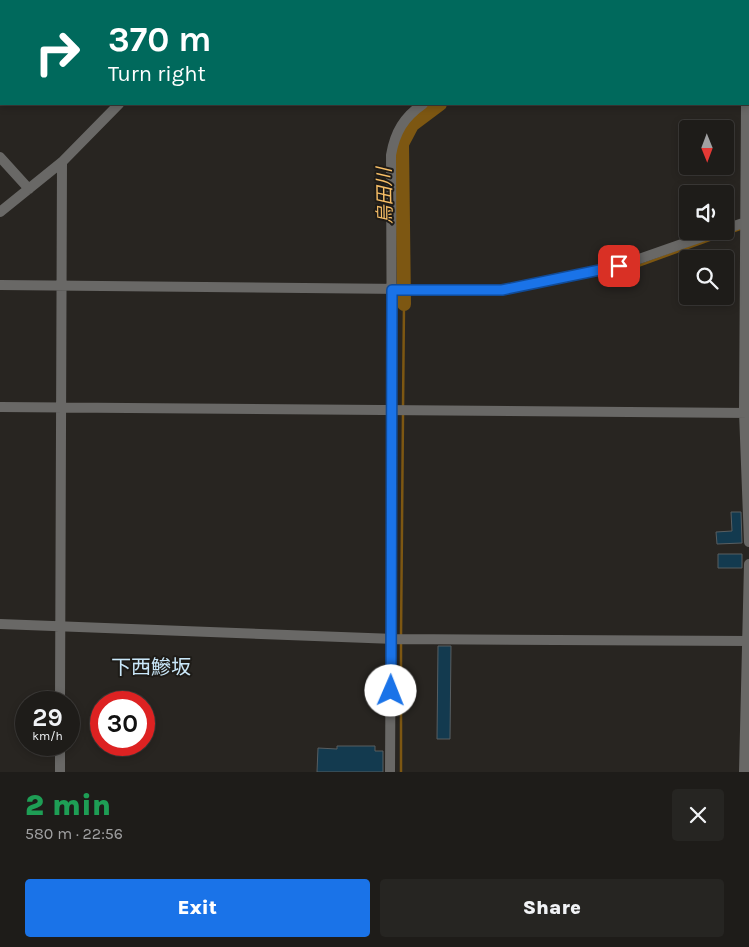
<!DOCTYPE html>
<html lang="en">
<head>
<meta charset="utf-8">
<style>
	:root { --surface:#1e1c19; --page:#262522; --text:#f1f3f6; --muted:#a1a1a2; --line:#3c3a38; --accent:#1a73e8 }
	body { margin:0; font-family:Karla,"Noto Sans JP",sans-serif; background:var(--page); color:var(--text); height:100vh; display:flex; flex-direction:column; font-size:19px; white-space:nowrap }
	* { box-sizing:border-box; margin:0 }
	p { font-size:16px; color:var(--muted) }
	.icon { flex:none; width:28px; height:28px; fill:none; stroke:currentColor; stroke-width:2; stroke-linecap:round; stroke-linejoin:round }
	.map { position:relative; height:772px; overflow:hidden }
	.sheet { display:flex; flex-direction:column; background:var(--surface); flex:1 }
	.sheet>* { flex:none }
	.banner { position:absolute; left:0px; top:0px; width:750px; height:105px; box-shadow:0 2px 8px #0003,0 0 0 1px var(--line); background:#00695c; color:#fff; overflow:hidden }
	.needle { width:32px; rotate:179deg }
	.controls { position:absolute; left:679px; top:120px; display:grid; gap:10px }
	.controls a { display:grid; place-items:center; width:55px; height:55px; border-radius:5px; background:var(--surface); box-shadow:0 2px 8px #0003,0 0 0 1px var(--line); font-size:25px }
	.speed { position:absolute; left:15px; top:691px; display:flex; gap:10px; font-size:25px; font-weight:700; text-align:center }
	.speed>* { display:grid; place-content:center; width:65px; height:65px; border-radius:50%; background:var(--surface); box-shadow:0 2px 8px #0003,0 0 0 1px var(--line); line-height:1 }
	.speed small { font-size:12px; font-weight:400 }
	.speed .limit { border:8px solid #d22; background:#fff; color:#111 }
	.pin { position:absolute; display:grid; place-items:center; width:42px; height:42px; color:#fff; margin:-21px; border-radius:10px; box-shadow:0 2px 8px #0006 }
	.me { position:absolute; width:55px; margin:-28px; rotate:1deg; stroke-linejoin:round; filter:drop-shadow(0 0 4px #0008) }
	.turn { display:flex; align-items:center; gap:18px; height:105px; padding:0 25px; font-size:22px }
	.turn .icon { width:65px; height:65px; stroke-width:2.5 }
	.turn b { display:block; font-size:35px; line-height:42px }
	.round { display:grid; place-items:center; flex:none; width:52px; height:52px; border-radius:5px; background:var(--page) }
	.summary { display:flex; align-items:center; justify-content:space-between; height:85px; padding:0 25px }
	h1 { font-size:30px; font-weight:800; line-height:38px; color:#1e9e55 }
	.button { display:flex; gap:10px; margin-top:auto; padding:10px 25px }
	.button a { flex:1; height:58px; border-radius:5px; background:var(--accent); color:#fff; font-size:20px; font-weight:800; line-height:58px; text-align:center }
	.button a+a { background:var(--page); color:var(--text) }
	.map>svg:first-child { display:block }
	.lines { fill:none; stroke-linecap:round; stroke-linejoin:round }
	.stream { stroke:#7d5712; stroke-width:2.5 }
	.river { stroke:#7d5712; stroke-width:14 }
	.building { fill:#133a4f; stroke:#585e61 }
	.minor { stroke:#696866; stroke-width:10 }
	.route-casing { stroke:#114b97; stroke-width:12 }
	.route { stroke:#1a73e8; stroke-width:9 }
	.labels { text-anchor:middle; stroke-width:4; stroke-linejoin:round; paint-order:stroke }
	.water-label { font-size:19px; font-style:italic; fill:#f8bf67; stroke:#1e1b17 }
	.quarter-label { font-size:20px; fill:#cae8fa; stroke:#1e1b17 }
</style>
</head>
<body>
<div class="map">
<svg width="749" height="772" viewBox="0 0 749 772">
	<rect width="100%" height="100%" fill="#282521"/>
	<g class="lines">
		<path class="stream" d="M638 266 740 229
			M403 408 404 304
			M401 636 403 414
			M401 772V641"/>
		<path class="river" d="M575 1 576 0
			M404 304 402 144 412 125 440 104"/>
	</g>
	<path class="building" d="M731 512H741L742 543 717 544 716 532 732 531Z
		M718 554H742V568H718Z
		M438 646H451L450 739H437Z
		M337 746H375V751H383V772H317L318 748 337 749Z"/>
	<g class="lines">
		<path class="minor" d="M188 0 189 1
			M221 1 222 0
			M563 1 564 0
			M747 1V0
			M746 104 744 412 749 542
			M0 157 29 189
			M0 212 62 162 119 104
			M725 229 749 221
			M0 285 503 290 619 266 719 231
			M0 407 749 413
			M0 624 395 639 749 641
			M60 702 62 162
			M60 772V745
			M390 772 392 411 391 155C395 132 404 117 423 104
			M744 772 749 564"/>
	</g>
	<g class="lines">
		<defs>
			<path id="route" d="M391 691 392 290H502L619 266"/>
		</defs>
		<use href="#route" class="route-casing"/>
		<use href="#route" class="route"/>
	</g>
	<g class="labels">
		<g class="water-label">
			<text transform="translate(384 196) rotate(-91)" y="7">烏田川</text>
		</g>
		<g class="quarter-label">
			<text x="151" y="674">下西鰺坂</text>
		</g>
	</g>
</svg>
<div class="controls">
<a><svg class="needle" viewBox="-14 -14 28 28"><path d="M0-13l5 13h-10z" fill="#e53935"/><path d="M0 13l5-13h-10z" fill="#a1a1a2"/></svg></a>
<a><svg class="icon" aria-label="sound" viewBox="0 0 24 24"><path d="M4 9h4l5-4v14l-5-4H4zM17 9q2 3 0 6"/></svg></a>
<a><svg class="icon" aria-label="search" viewBox="0 0 24 24"><circle cx="10" cy="10" r="6"/><path d="M15 15l6 6"/></svg></a>
</div>
<div class="speed"><div>29<small>km/h</small></div><div class="limit">30</div></div>
<div class="pin" style="left:619px;top:266px;background:#d93025"><svg class="icon" aria-label="arrive" viewBox="0 0 24 24"><path d="M6 21V4h12l-3 4 3 4H6"/></svg></div>
<svg class="me" style="left:391px;top:691px" viewBox="-20 -20 40 40"><circle r="19" fill="#fff"/><path d="M0-13L10 11 0 6-10 11z" fill="#1a73e8"/></svg>
<div class="banner">
<div class="turn"><svg class="icon" aria-label="right" viewBox="0 0 24 24"><path d="M7 20v-9h11M14 6l5 5-5 5"/></svg><div><b>370 m</b>Turn right</div></div>
</div>
</div>
<section class="sheet">
<div class="summary"><div><h1>2 min</h1><p>580 m · 22:56</p></div><a class="round"><svg class="icon" aria-label="close" viewBox="0 0 24 24"><path d="M6 6l12 12M18 6L6 18"/></svg></a></div>
<div class="button"><a>Exit</a><a>Share</a></div>
</section>
</body>
</html>
